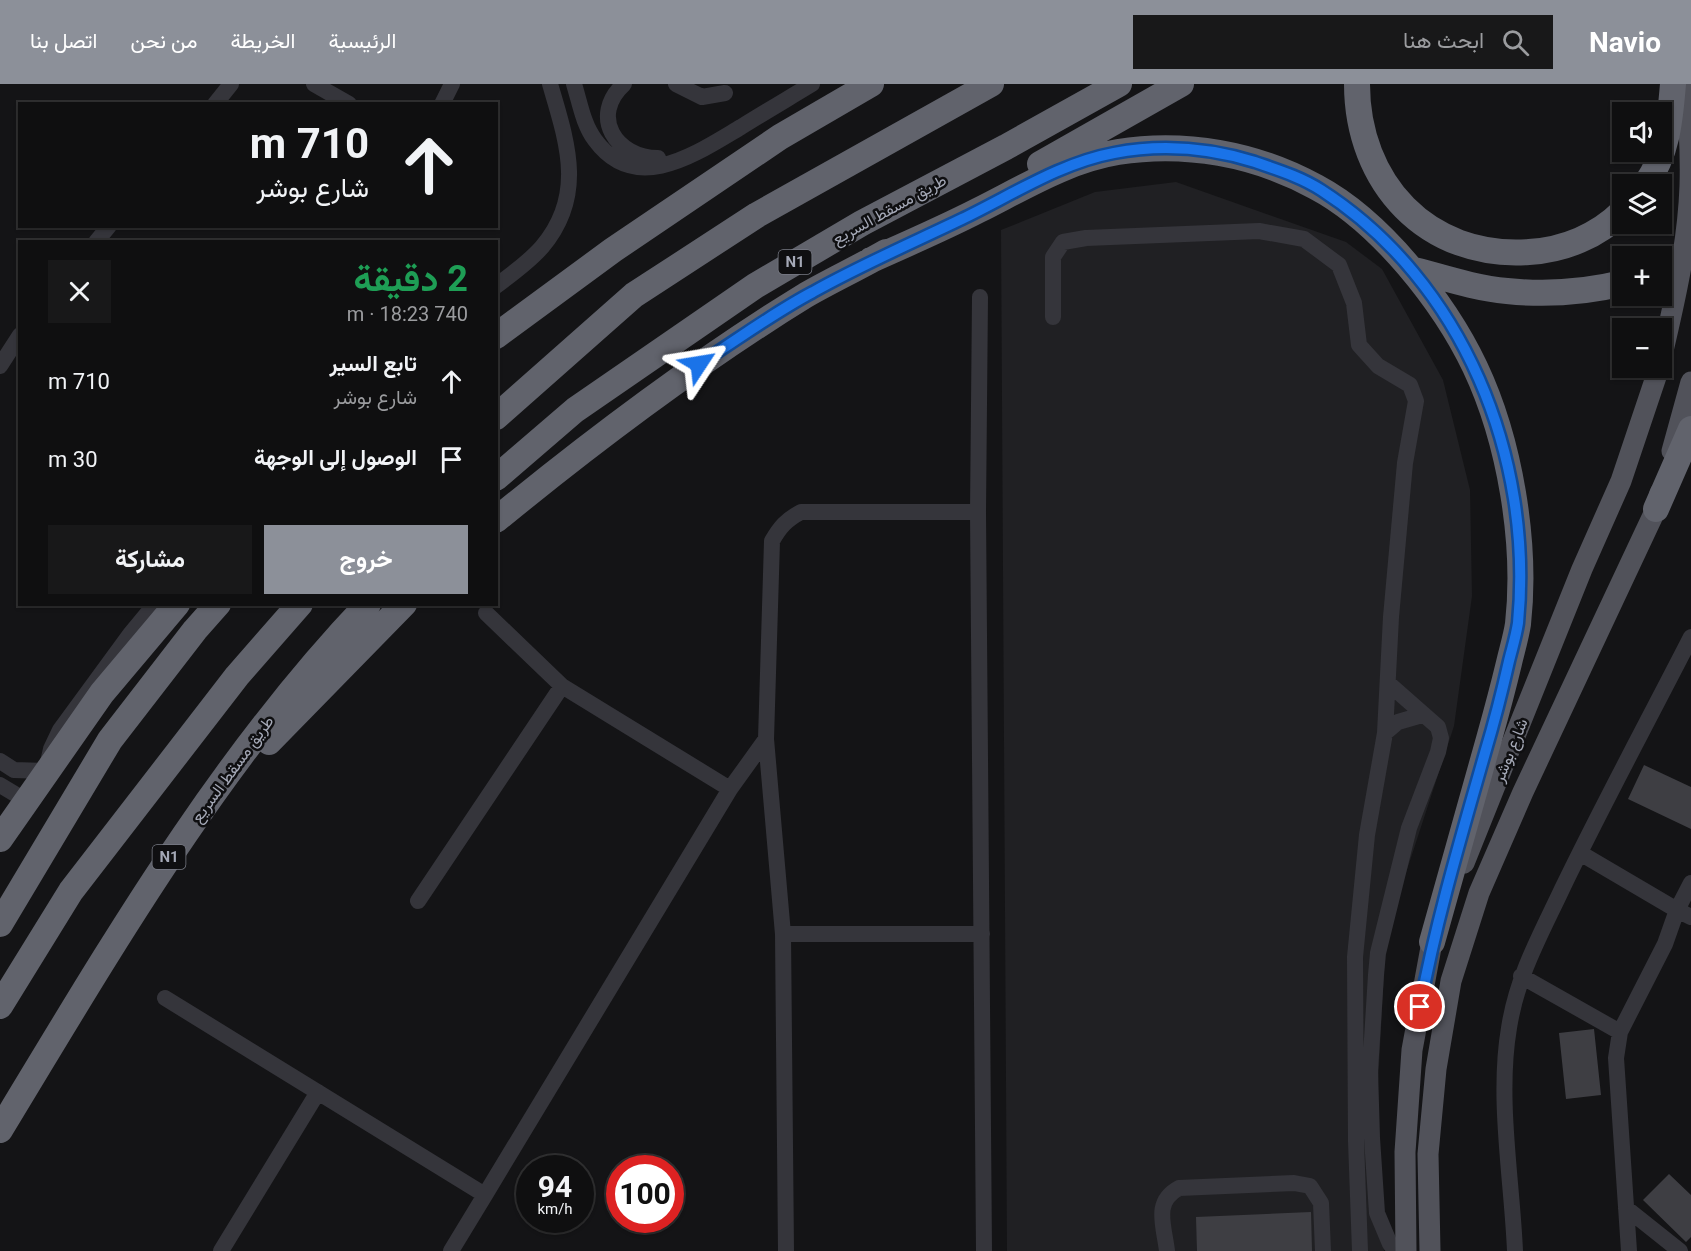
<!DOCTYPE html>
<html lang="ar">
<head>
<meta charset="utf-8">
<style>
	:root { --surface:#0f0f10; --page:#181819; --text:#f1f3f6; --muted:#9b9c9f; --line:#2f2f30; --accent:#8c9099 }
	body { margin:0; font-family:Roboto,Vazirmatn,sans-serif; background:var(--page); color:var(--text); direction:rtl; height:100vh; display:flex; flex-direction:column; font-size:22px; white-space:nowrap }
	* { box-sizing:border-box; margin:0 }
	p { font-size:20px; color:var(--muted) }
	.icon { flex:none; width:33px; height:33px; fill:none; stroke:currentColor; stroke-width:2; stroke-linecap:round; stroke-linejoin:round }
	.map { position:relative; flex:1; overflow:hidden; direction:ltr }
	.details { position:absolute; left:18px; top:156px; width:480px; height:366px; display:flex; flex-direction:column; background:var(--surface); border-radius:0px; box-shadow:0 2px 4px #0004,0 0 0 2px var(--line); direction:rtl }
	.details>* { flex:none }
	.top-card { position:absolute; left:18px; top:18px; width:480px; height:126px; border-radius:0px; box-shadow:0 2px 4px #0004,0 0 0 2px var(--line); direction:rtl; background:#0f0f10; color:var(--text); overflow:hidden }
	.fabs { position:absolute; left:1612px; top:18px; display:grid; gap:12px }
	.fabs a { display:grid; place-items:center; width:60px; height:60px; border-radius:0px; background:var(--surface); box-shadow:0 2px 4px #0004,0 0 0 2px var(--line); font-size:30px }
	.speed { position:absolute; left:516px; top:1071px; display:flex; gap:12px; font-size:30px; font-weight:700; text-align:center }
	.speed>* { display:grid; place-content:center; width:78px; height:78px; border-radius:50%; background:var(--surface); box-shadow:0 2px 4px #0004,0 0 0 2px var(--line); line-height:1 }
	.speed small { font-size:15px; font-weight:400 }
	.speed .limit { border:9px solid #d22; background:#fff; color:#111 }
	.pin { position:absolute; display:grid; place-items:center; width:51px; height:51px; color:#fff; margin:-26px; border:3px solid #fff; border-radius:50%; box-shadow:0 2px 6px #0007 }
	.me { position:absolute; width:66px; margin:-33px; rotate:57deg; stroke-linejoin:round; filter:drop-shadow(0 0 4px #0008) }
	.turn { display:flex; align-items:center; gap:21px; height:126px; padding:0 30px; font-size:27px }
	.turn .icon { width:78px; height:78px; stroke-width:2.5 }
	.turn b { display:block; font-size:42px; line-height:51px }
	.round { display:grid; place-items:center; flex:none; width:63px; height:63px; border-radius:0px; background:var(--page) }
	.headline { display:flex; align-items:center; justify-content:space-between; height:102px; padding:0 30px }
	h1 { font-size:36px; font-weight:700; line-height:45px; color:#1e9e55 }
	.button { display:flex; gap:12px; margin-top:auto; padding:12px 30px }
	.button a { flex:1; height:69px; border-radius:0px; background:var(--accent); color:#fff; font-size:24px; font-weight:700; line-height:69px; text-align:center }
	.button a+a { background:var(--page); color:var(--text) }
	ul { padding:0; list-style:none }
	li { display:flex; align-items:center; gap:18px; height:78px; padding:0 30px }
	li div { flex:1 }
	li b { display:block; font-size:22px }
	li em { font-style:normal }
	header { display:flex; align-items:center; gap:36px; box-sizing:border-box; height:84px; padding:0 30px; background:var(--accent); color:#fff }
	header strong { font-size:28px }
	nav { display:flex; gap:33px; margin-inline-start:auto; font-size:21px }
	.search { width:420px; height:54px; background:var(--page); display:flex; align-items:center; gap:15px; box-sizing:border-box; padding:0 21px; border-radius:0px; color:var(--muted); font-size:22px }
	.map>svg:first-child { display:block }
	.built { fill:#202023 }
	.building { fill:#3e3e43 }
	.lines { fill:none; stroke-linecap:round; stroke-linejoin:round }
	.highway-tunnel { stroke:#313236; stroke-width:26; stroke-dasharray:26 13; stroke-linecap:butt }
	.minor { stroke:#35353b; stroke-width:16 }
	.major { stroke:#51525a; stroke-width:21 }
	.highway { stroke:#61636c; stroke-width:26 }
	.route-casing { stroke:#114b97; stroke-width:15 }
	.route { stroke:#1a73e8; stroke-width:10 }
	.labels { text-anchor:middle; stroke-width:5; stroke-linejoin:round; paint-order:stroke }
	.shield { fill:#0f0f11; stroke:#787b85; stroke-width:1.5 }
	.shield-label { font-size:15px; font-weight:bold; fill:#a5a9b7 }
	.street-label { font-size:16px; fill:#a5a9b7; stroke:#0f0f11 }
</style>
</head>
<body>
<header>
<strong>Navio</strong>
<div class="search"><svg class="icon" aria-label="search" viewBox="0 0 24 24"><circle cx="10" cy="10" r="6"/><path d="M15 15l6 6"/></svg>ابحث هنا</div>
<nav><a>الرئيسية</a><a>الخريطة</a><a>من نحن</a><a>اتصل بنا</a></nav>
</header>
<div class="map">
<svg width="1691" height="1167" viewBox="0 0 1691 1167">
	<rect width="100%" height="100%" fill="#141416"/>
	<path class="built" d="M1176 98 1346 158 1382 185 1443 296 1470 406 1472 512 1454 642 1386 850 1375 1058 1384 1167H1007L1001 146 1095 108Z"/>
	<path class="building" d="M1644 681 1691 703V745L1628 715Z
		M1594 945 1601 1011 1566 1015 1559 949Z
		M1669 1090 1691 1111V1153L1686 1158 1643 1116Z
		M1311 1128 1312 1167H1197L1196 1133Z"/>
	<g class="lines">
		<path class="highway-tunnel" d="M1662 181 1691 166"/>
		<path class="minor" d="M314 0 349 20
			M574 0C580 19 583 40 595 56 636 112 697 69 741 43 765 28 789 14 812 0
			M624 0C589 32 616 74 658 74
			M676 0 702 13 725 9
			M215 20 231 0
			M442 20 452 0
			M96 158 109 142
			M496 202C512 190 529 178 542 163 586 111 567 58 550 0
			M980 213 978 428 984 1167
			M1053 233V173L1063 158 1086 154 1259 147 1304 155 1339 181 1354 219 1359 261 1378 282 1410 301 1416 317 1405 379 1391 533 1385 649 1367 751 1355 873 1356 1057 1360 1167
			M0 282 20 251
			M486 529 562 602 730 705 766 655
			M1388 599 1438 643 1441 654 1438 668 1409 744 1378 869 1376 891 1370 987 1372 1054 1377 1129 1390 1160 1396 1167
			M1385 649 1398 638 1422 631
			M0 677 14 686 46 687 51 665 60 646 131 549 155 520
			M0 701 25 716
			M1580 769 1677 826 1691 799
			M418 817 562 602
			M783 850 766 655 772 457C780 443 786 436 801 428H978
			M1521 892 1620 948
			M165 914 485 1111 451 1167
			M485 1111 730 705
			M1626 1124 1680 1167
			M221 1167 318 1008
			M786 1167 783 850H982
			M1167 1167C1164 1141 1153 1118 1179 1104L1294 1099 1310 1102 1321 1119 1323 1167
			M1515 1167C1512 1096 1497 1014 1509 944 1517 892 1540 852 1562 805 1603 720 1648 637 1691 553
			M1629 1167 1616 974 1620 948 1665 860 1677 826 1691 833"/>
		<path class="major" d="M1662 271C1675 216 1688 159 1690 102 1691 68 1689 34 1686 0
			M1672 367 1691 298
			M1464 779 1582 485 1621 397 1659 284
			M1406 1167 1405 1068 1412 966 1432 858 1438 844
			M1430 1167 1428 1070 1436 985 1451 897 1479 809 1523 708 1656 425 1660 409"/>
		<path class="highway" d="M1357 0C1357 99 1427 175 1529 168 1564 166 1598 152 1623 127
			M1040 80 1181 0
			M1646 100C1667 70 1670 37 1673 0
			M871 176C907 160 944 144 979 126 1023 104 1068 76 1118 68 1185 57 1256 70 1316 103 1380 137 1444 218 1475 283 1510 357 1527 459 1518 540 1516 553 1512 566 1509 579 1503 604 1496 630 1489 655 1470 723 1451 790 1432 858
			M1411 185C1442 193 1474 204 1507 207 1545 211 1586 208 1623 199
			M496 252 613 166 780 53 871 0
			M496 333 634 211 757 131 991 0
			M496 394 575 326 755 202 862 139 1006 63 1119 0
			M1656 425 1691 345
			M496 436C595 355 697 278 806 211 832 196 860 183 886 168
			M269 658 404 520
			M0 755 102 609 177 520
			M0 840 110 656 195 546 218 520
			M0 922 71 807 237 592 300 520
			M0 1046C111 863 219 676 368 520"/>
	</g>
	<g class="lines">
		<defs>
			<path id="route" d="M699 280C737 256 773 229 813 208 861 181 912 159 962 135 1012 111 1060 79 1114 69 1161 60 1210 64 1255 78 1278 86 1301 93 1321 106 1463 197 1534 373 1518 539 1516 552 1512 565 1509 577 1502 608 1494 639 1485 669 1461 753 1436 837 1420 923"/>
		</defs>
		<use href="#route" class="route-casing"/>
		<use href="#route" class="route"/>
	</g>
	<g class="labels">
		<g class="shield">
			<rect x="778.5" y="166" width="33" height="24" rx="4.5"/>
			<rect x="152.5" y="761" width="33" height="24" rx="4.5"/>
		</g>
		<g class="shield-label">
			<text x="795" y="183">N1</text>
			<text x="169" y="778">N1</text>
		</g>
		<g class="street-label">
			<text transform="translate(889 125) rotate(-29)" y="6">طريق مسقط السريع</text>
			<text transform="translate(1510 666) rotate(-68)" y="6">شارع بوشر</text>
			<text transform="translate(232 685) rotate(-54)" y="6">طريق مسقط السريع</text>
		</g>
	</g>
</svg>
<div class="fabs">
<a><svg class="icon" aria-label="sound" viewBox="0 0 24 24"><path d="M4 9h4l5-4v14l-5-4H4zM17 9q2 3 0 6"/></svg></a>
<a><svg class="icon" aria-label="layers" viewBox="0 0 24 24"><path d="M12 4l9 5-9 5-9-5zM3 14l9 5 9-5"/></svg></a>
<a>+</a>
<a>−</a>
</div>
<div class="speed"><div>94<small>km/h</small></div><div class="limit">100</div></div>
<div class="pin" style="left:1420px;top:923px;background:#d93025"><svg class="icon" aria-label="arrive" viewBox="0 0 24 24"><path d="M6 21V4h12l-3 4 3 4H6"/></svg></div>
<svg class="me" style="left:699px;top:280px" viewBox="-20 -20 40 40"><path d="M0-17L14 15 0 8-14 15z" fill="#1a73e8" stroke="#fff" stroke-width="4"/></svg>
<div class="top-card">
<div class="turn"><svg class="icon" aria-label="ahead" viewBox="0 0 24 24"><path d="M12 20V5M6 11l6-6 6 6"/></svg><div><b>710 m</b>شارع بوشر</div></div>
</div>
<section class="details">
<div class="headline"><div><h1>2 دقيقة</h1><p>740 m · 18:23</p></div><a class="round"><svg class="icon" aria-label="close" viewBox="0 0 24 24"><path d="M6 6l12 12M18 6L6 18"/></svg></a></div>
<ul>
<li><svg class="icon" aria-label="ahead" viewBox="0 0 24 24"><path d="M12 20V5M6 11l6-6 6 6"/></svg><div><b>تابع السير</b><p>شارع بوشر</p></div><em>710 m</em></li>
<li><svg class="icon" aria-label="arrive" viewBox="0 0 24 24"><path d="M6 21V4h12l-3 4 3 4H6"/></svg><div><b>الوصول إلى الوجهة</b></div><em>30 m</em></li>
</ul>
<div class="button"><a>خروج</a><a>مشاركة</a></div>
</section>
</div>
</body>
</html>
